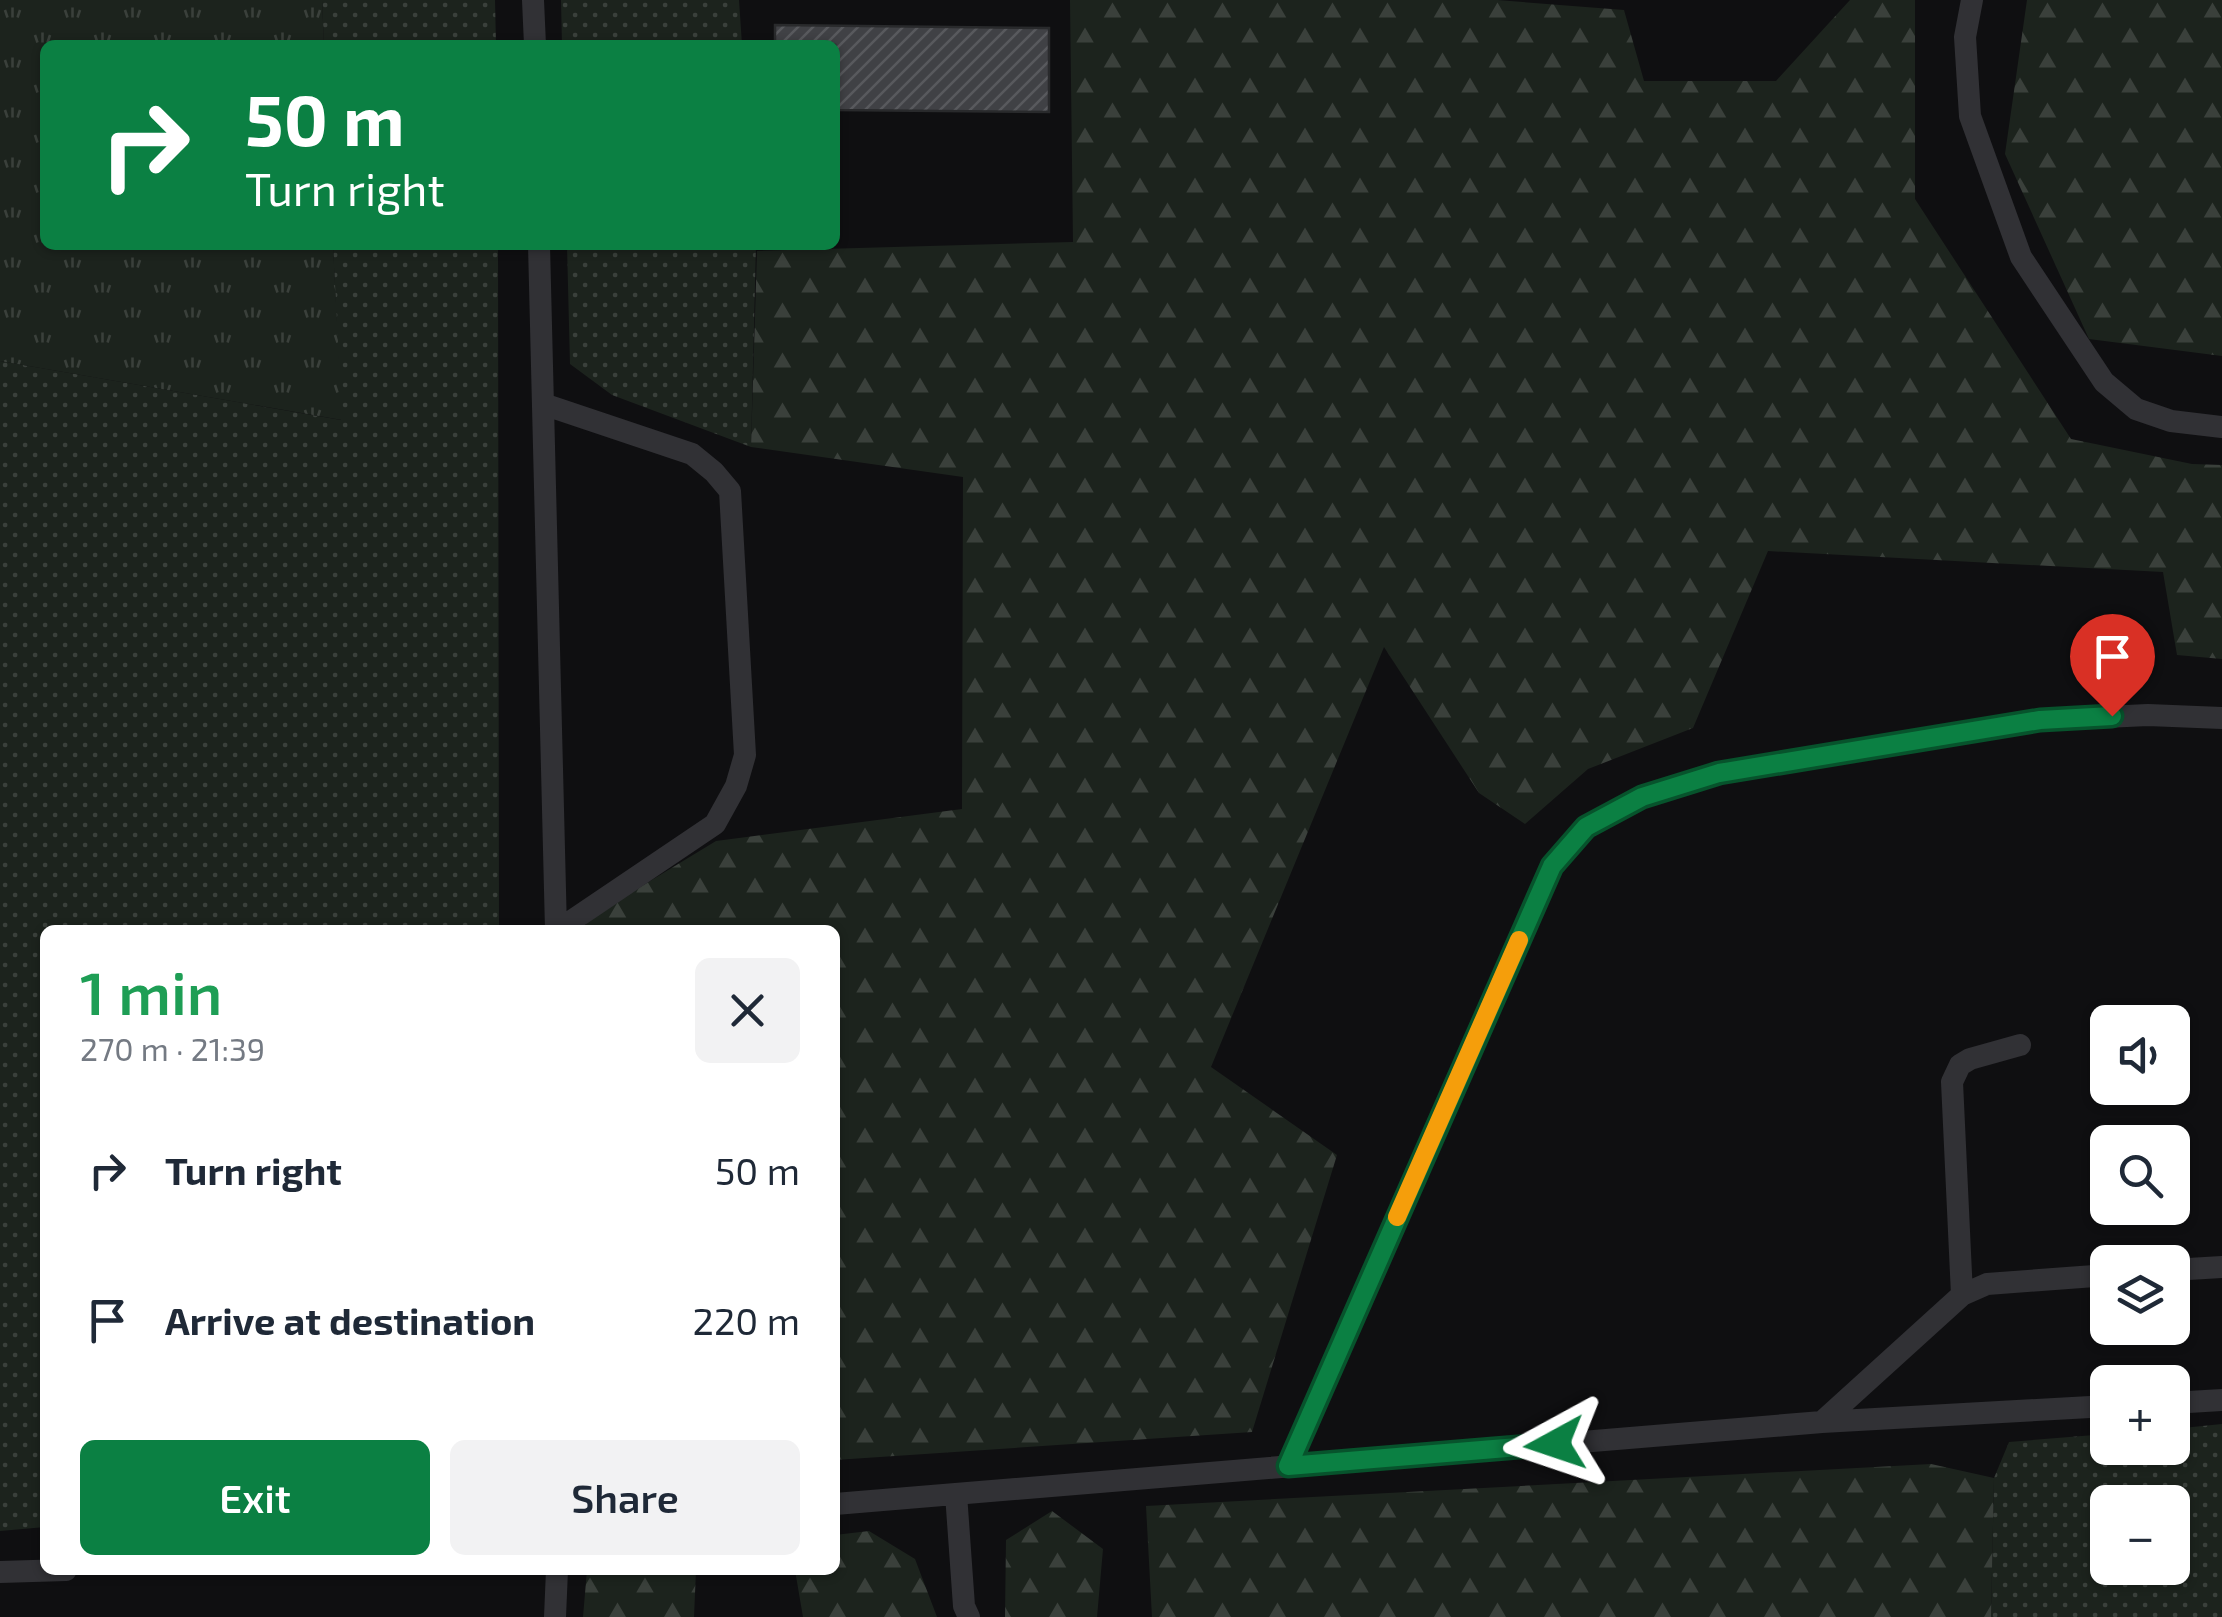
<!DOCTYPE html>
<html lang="en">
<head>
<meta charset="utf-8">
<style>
	:root { --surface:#fff; --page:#f2f2f3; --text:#1f2937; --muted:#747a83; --accent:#0b8043 }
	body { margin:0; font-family:"Exo 2",sans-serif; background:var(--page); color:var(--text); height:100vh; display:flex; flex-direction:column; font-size:38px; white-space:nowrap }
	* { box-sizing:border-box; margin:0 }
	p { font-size:32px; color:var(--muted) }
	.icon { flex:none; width:55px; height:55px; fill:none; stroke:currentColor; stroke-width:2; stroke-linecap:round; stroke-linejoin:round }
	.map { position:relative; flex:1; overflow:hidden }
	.drawer { position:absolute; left:40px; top:925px; width:800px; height:650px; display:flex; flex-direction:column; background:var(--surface); border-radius:15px; box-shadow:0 2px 8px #0004 }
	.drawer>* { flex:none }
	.banner { position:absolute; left:40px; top:40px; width:800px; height:210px; border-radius:15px; box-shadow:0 2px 8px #0004; background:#0b8043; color:#fff; overflow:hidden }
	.fabs { position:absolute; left:2090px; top:1005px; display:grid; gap:20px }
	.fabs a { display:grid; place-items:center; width:100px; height:100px; border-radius:15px; background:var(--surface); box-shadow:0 2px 8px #0004; font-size:50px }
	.pin { position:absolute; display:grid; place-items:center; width:85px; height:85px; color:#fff; margin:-102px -42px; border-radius:50% 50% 50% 0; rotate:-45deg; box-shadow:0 0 10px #0007 }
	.pin .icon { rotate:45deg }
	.me { position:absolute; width:110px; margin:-55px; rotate:265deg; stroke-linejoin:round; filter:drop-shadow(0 0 8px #0008) }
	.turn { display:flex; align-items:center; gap:35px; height:210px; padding:0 40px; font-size:45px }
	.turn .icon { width:130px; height:130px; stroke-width:2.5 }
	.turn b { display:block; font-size:70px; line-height:85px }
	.round { display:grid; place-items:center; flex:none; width:105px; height:105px; border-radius:15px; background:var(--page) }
	.head { display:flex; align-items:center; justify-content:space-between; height:170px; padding:0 40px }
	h1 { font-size:60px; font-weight:600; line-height:75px; color:#1e9e55 }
	.action { display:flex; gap:20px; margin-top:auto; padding:20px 40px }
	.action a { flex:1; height:115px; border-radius:15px; background:var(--accent); color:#fff; font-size:40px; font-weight:600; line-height:115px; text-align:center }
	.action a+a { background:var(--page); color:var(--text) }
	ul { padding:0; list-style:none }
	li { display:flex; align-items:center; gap:30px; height:150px; padding:0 40px }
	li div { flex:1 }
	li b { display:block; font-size:38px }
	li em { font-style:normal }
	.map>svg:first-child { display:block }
	.grass { fill:url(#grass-dots); fill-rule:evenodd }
	.forest { fill:url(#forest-firs) }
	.park { fill:url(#park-tufts) }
	.building { fill:url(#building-hatch); stroke:#292a2c; stroke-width:2.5 }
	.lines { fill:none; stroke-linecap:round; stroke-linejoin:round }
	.service { stroke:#313135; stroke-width:22 }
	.route-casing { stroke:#07532c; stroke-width:25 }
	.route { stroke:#0b8043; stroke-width:18 }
	.slow { stroke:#f59e0b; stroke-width:18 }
</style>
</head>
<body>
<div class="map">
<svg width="2222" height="1617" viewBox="0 0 2222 1617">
	<defs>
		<pattern id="grass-dots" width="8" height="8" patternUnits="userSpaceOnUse" patternTransform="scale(2.5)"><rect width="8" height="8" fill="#1c231d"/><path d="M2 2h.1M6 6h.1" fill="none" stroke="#3a403b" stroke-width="1.8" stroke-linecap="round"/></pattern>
		<pattern id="forest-firs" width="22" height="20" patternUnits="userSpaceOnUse" patternTransform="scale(2.5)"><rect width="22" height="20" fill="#1c231d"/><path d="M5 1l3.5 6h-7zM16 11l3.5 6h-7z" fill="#3a403b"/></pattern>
		<pattern id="park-tufts" width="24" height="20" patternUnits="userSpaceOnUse" patternTransform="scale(2.5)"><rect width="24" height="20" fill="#1c231d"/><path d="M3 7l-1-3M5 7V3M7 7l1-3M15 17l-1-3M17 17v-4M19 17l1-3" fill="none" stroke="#3a403b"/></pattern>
		<pattern id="building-hatch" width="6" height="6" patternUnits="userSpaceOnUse" patternTransform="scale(2.5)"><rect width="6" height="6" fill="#404145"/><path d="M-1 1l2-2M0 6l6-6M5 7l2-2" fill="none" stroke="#58595d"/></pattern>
	</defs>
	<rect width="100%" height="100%" fill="#0f0f11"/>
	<path class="grass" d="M322 0H495L496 45H324Z
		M561 0H739L742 45H562Z
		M333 245H498L499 930H45V1527L0 1531V361L341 420Z
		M567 245H756L751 447 612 395 570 364Z
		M2222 1424V1617H1991L1994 1478 2009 1442 2107 1434 2108 1448H2172L2173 1429ZM2108 1502H2172V1568H2108Z"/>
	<path class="forest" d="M1070 0H1497L1624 10 1644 81H1776L1850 0H1915V199L2071 439 2192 464 2222 465V659L2177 655 2163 572 1768 551 1693 728 1588 769 1525 824 1479 793 1384 647 1211 1067 1337 1155 1252 1432 835 1460V930H586V920L716 841 962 809 963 477 751 447 757 251 1073 242Z
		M2027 0H2222V356L2089 339 2005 154Z
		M1931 1464 1994 1478 1991 1617H1152L1146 1506Z
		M1052 1511 1103 1549 1097 1617H1005L1006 1540Z
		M869 1531 915 1559 937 1617H803L795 1570H835V1535Z
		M587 1570H696L694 1617H583Z"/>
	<path class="park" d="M0 0H322L324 45H45V245H333L342 420 0 361Z"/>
	<path class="building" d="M775 25 1049 28V112L835 110V45H775Z"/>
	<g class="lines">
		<path class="service" d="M533 0 535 45
			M1972 0 1965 37 1970 116 2021 257 2104 382 2136 409 2171 421 2222 427
			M539 245 556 930
			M543 404 692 454 714 472 730 491 745 755 736 786 715 824 558 930
			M2172 1270 2222 1267
			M1962 1295 1952 1082 1960 1065 1970 1059 2020 1045
			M2172 1403 2222 1400
			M1822 1422 1962 1295 1987 1284 2108 1275
			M1288 1466 1552 866 1586 827 1642 797 1719 773 2040 720 2148 715 2222 718
			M956 1494 964 1606 969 1617
			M835 1504 1822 1422 2108 1406
			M0 1572 66 1570
			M555 1617 557 1570"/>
	</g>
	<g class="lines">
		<defs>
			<path id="route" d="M1555 1444 1288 1466 1552 866 1586 827 1642 797 1719 773 2040 720 2112 716"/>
		</defs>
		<use href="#route" class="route-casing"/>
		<use href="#route" class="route"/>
		<path class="slow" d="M1397 1217 1519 940"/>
	</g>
</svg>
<div class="fabs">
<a><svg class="icon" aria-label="sound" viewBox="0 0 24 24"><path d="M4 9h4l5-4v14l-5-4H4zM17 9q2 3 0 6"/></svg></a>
<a><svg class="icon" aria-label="search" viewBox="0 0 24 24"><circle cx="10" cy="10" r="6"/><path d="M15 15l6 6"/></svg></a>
<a><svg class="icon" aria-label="layers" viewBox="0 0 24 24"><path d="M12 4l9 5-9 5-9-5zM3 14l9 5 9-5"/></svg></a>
<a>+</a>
<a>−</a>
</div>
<div class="pin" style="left:2112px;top:716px;background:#d93025"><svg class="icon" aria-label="arrive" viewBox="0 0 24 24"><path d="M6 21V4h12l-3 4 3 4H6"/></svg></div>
<svg class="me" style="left:1555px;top:1444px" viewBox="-20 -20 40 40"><path d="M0-17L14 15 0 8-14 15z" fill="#0b8043" stroke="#fff" stroke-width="4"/></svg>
<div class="banner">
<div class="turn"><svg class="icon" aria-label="right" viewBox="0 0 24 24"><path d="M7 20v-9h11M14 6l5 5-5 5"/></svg><div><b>50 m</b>Turn right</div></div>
</div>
<section class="drawer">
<div class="head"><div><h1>1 min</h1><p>270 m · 21:39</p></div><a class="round"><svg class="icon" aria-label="close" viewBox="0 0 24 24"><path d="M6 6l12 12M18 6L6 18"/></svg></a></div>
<ul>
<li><svg class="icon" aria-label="right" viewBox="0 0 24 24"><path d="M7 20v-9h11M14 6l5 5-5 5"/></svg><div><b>Turn right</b></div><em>50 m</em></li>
<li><svg class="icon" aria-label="arrive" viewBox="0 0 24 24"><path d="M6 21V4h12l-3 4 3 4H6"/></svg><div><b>Arrive at destination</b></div><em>220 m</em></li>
</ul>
<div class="action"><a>Exit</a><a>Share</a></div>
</section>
</div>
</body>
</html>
